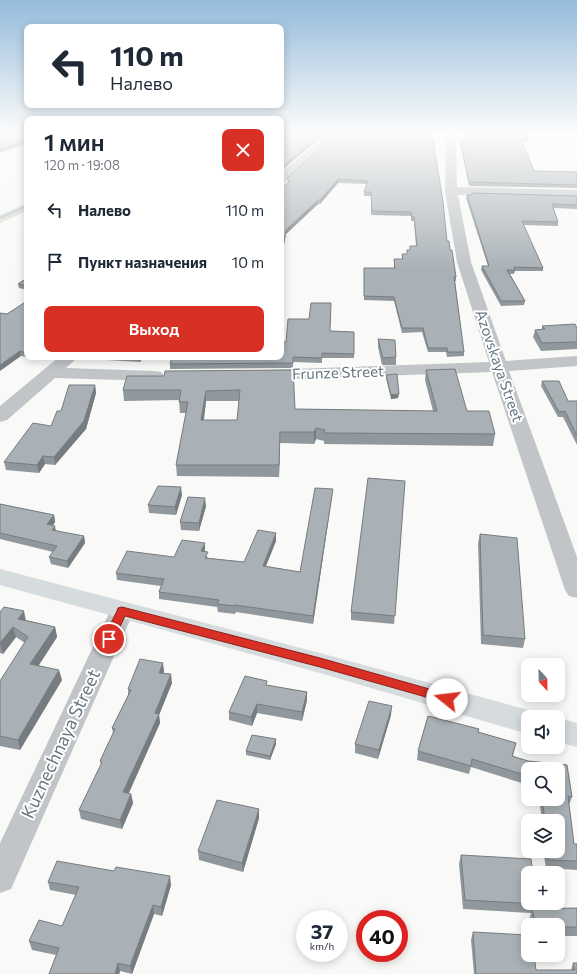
<!DOCTYPE html>
<html lang="ru">
<head>
<meta charset="utf-8">
<style>
	:root { --surface:#fff; --page:#f6f6f7; --text:#1f2937; --muted:#747a83; --accent:#d93025 }
	body { margin:0; font-family:Commissioner,sans-serif; background:var(--page); color:var(--text); height:100vh; display:flex; flex-direction:column; font-size:15px; white-space:nowrap }
	* { box-sizing:border-box; margin:0 }
	p { font-size:13px; color:var(--muted) }
	.icon { flex:none; width:22px; height:22px; fill:none; stroke:currentColor; stroke-width:2; stroke-linecap:round; stroke-linejoin:round }
	.map { position:relative; flex:1; overflow:hidden }
	.sheet { position:absolute; left:24px; top:116px; width:260px; height:244px; display:flex; flex-direction:column; background:var(--surface); border-radius:8px; box-shadow:0 2px 10px #0003 }
	.sheet>* { flex:none }
	.hud { position:absolute; left:24px; top:24px; width:260px; height:84px; border-radius:8px; box-shadow:0 2px 10px #0003; background:#fff; color:var(--text); overflow:hidden }
	.needle { width:26px; rotate:158deg }
	.controls { position:absolute; left:521px; top:658px; display:grid; gap:8px }
	.controls a { display:grid; place-items:center; width:44px; height:44px; border-radius:8px; background:var(--surface); box-shadow:0 2px 10px #0003; font-size:20px }
	.speed { position:absolute; left:296px; top:910px; display:flex; gap:8px; font-size:20px; font-weight:700; text-align:center }
	.speed>* { display:grid; place-content:center; width:52px; height:52px; border-radius:50%; background:var(--surface); box-shadow:0 2px 10px #0003; line-height:1 }
	.speed small { font-size:10px; font-weight:400 }
	.speed .limit { border:6px solid #d22; background:#fff; color:#111 }
	.pin { position:absolute; display:grid; place-items:center; width:34px; height:34px; color:#fff; margin:-17px; border:2px solid #fff; border-radius:50%; box-shadow:0 1px 4px #0007 }
	.me { position:absolute; width:44px; margin:-22px; rotate:286deg; stroke-linejoin:round; filter:drop-shadow(0 0 3px #0008) }
	.turn { display:flex; align-items:center; gap:14px; height:84px; padding:0 20px; font-size:18px }
	.turn .icon { width:52px; height:52px; stroke-width:2.5 }
	.turn b { display:block; font-size:28px; line-height:34px }
	.round { display:grid; place-items:center; flex:none; width:42px; height:42px; border-radius:8px; background:var(--page) }
	.head { display:flex; align-items:center; justify-content:space-between; height:68px; padding:0 20px }
	h1 { font-size:24px; font-weight:600; line-height:30px }
	.cta { display:flex; gap:8px; margin-top:auto; padding:8px 20px }
	.cta a { flex:1; height:46px; border-radius:8px; background:var(--accent); color:#fff; font-size:16px; font-weight:600; line-height:46px; text-align:center }
	ul { padding:0; list-style:none }
	li { display:flex; align-items:center; gap:12px; height:52px; padding:0 20px }
	li div { flex:1 }
	li b { display:block; font-size:15px }
	li em { font-style:normal }
	.map>svg:first-child { display:block }
	.green { fill:#daded7 }
	.lines { fill:none; stroke-linecap:round; stroke-linejoin:round }
	.stream { fill:#b8c5c8; fill-rule:evenodd }
	.street { fill:#c1c5c8; fill-rule:evenodd }
	.secondary { fill:#d6dbde; fill-rule:evenodd }
	.wall { fill:#91989d; fill-rule:evenodd }
	.shaded-wall { fill:#767c7f }
	.building { fill:#a9b1b6; stroke:#767c7f; fill-rule:evenodd }
	.route { fill:#d93025; stroke:#8d1f18 }
	.labels { text-anchor:middle; stroke-width:4; stroke-linejoin:round; paint-order:stroke }
	.street-label { font-size:15px; fill:#667780; stroke:#fff }
	.near-street-label { font-size:18px; fill:#667780; stroke:#fff }
</style>
</head>
<body>
<div class="map">
<svg width="577" height="974" viewBox="0 0 577 974">
	<rect width="100%" height="100%" fill="#f9f9f7"/>
	<path class="green" d="M27 203V211L0 223V215Z"/>
	<g class="lines">
		<path class="stream" d="M26 205H27V207L0 219V217Z"/>
		<path class="street" d="M0 134H15L0 141Z
			M327 134H339L285 182 281 183V173Z
			M446 134H456L457 187 577 190V198L458 195 471 262 506 361 577 356V366L509 371 577 557V598L569 596 565 590 492 372 265 380 259 379 256 375 259 371 265 370 489 362 457 262 445 191Z
			M59 357H78L66 368 155 371 161 372 164 376 161 380 155 381 55 378 7 420 0 422V406Z
			M122 602 131 605 134 611 11 889 0 893V843L110 611 113 605Z"/>
		<path class="secondary" d="M0 569 320 653 528 710 538 714 540 717H528V734L320 673 0 585Z
			M558 718 577 723V747L558 742Z"/>
	</g>
	<path class="wall" d="M336 134H432L430 139 447 241 450 250 456 277V281H455L464 352V356L447 357 446 352H428L422 332 402 333 394 301 364 300V272L394 268V259H402V254H407V250H410V246H416L414 221H411V216L371 215V196H364V192L367 184 338 183 320 204H318L286 234 283 250 288 182 287 178Z
		M527 134 529 139V142H522L534 171 577 172V188L469 186 460 143V140H466L465 135Z
		M472 193 577 196V209L553 208 558 222V226L523 225 543 268V271H515L514 274H510L525 301 524 305 501 306 481 270 482 266H488L466 198 467 195H471Z
		M27 278V290L19 288 18 284Z
		M27 301V357H28H27L21 356 7 314Z
		M542 326 577 328V349L541 351 533 337 535 330 542 329Z
		M330 331 354 332V358H322V363L293 362V368L170 369V364L281 357 286 342Z
		M378 339 396 357V365H382L378 347Z
		M107 357H143L140 362 107 360Z
		M293 370 295 409 433 411 425 380 426 370 467 411 495 434 493 446 324 444V441L316 439 314 444 280 443 279 477 177 476 176 465 186 413H180L179 400 124 401 123 390 164 376ZM206 401H239L237 420H204Z
		M386 375 398 398 391 399 386 378Z
		M542 381 568 401H577V445L563 417H558L541 386Z
		M95 385 96 393 86 429 55 465 45 464 39 473 6 470 4 462 51 426 61 411Z
		M405 481 394 624 351 620V612Z
		M182 495 176 515 149 513 148 505Z
		M332 496 313 624 236 612 235 614 218 612 217 607 159 599V592L161 586 117 580 116 573 174 557 205 550 204 552 208 558 244 562 276 533V541L266 566 300 572Z
		M0 504 54 515 55 522 53 525 56 531 84 536 85 543 68 568 51 564 49 557 53 552 0 539Z
		M206 506 199 531 181 530 180 522Z
		M480 534 525 639 523 648 481 644 478 543Z
		M0 612 26 620 55 627 57 637 39 665 62 680 20 750 0 746V681L25 643 16 637 3 654 0 653Z
		M164 671V673L172 683 159 715 160 723 129 793 131 794 133 803 122 829 81 819 79 810 101 765 100 761 113 733 112 728 128 695V689Z
		M267 685 307 692V700L302 721 257 713 252 726 229 720V712Z
		M391 715 378 759 355 753V744Z
		M428 716 479 729 478 732 516 743 513 756 528 761 567 765 572 797 569 805 574 844H577V870L546 868 543 851H558V821H542L539 799H558V769H528V785L471 767 469 774 417 760 418 751Z
		M276 744 270 760 246 755V751Z
		M259 809V818L243 872 199 860 198 851Z
		M461 855 538 904 536 909 577 908V936H558V925H531L530 917 531 913 463 909 459 864Z
		M48 882 171 885 162 916 154 914 132 974 120 971 119 974H49L56 955 32 950 29 941 62 926 76 895 50 890Z
		M473 932 536 970H571L573 963 577 974H474L471 940Z"/>
	<path class="shaded-wall" d="M321 134H325L281 171V168Z
		M27 139V143L0 153V150Z
		M338 179V183L320 204V200Z
		M318 200V204L286 234 283 250 281 253V248L286 230Z
		M20 351 21 356 0 371V365Z
		M140 357H143L140 362Z
		M95 385 96 393 86 429 55 465 54 457Z
		M206 391V401L202 431 201 420Z
		M399 394 398 398 391 399V395Z
		M316 428V439L314 444V432Z
		M280 432V443L279 477V465Z
		M43 456 45 464 39 473 37 465Z
		M181 487 182 495 176 515 175 507Z
		M333 489 332 496 313 624V616Z
		M205 498 206 506 199 531V523Z
		M54 515 55 522 49 531 47 524Z
		M55 526 56 533 52 530Z
		M276 533V541L263 573V566Z
		M84 536 85 543 68 568 67 561Z
		M205 543V550L201 559V551Z
		M24 611 26 621 18 619Z
		M13 627 16 637 3 654 0 643Z
		M55 627 57 637 33 674 30 664Z
		M163 663 164 671 160 681 159 673Z
		M59 670 62 680 20 750 18 740Z
		M171 674 172 683 159 715 160 723 125 801 123 792Z
		M307 692V700L302 721V712Z
		M257 704V713L252 726 251 717Z
		M392 706 391 715 378 759 379 750Z
		M276 739V744L270 760V756Z
		M131 794 133 803 122 829 120 820Z
		M259 809V818L243 872 242 863Z
		M170 876 171 885 162 916 161 907Z
		M153 905 154 914 132 974 130 966Z
		M118 963 120 971 119 974H115Z"/>
	<path class="building" d="M9 134H27V139L0 150V139Z
		M281 134H321L281 168Z
		M336 134H430L428 139H433L443 202 447 241H449L450 250H452L456 277H454L464 352H448L447 348H428L423 328H402L394 297 364 296V268H395L394 259H403L402 254H407V250H410V246H417L414 217H412L411 212 372 211 371 192H364L368 181 338 179 320 200H318L286 230 283 246 281 248V189L290 181 287 178Z
		M466 134H527L529 139H521L534 171 577 172V185L469 182 460 140H467Z
		M472 193 577 196V205L552 204 558 222 522 221 543 268 514 267 515 270H507L525 301H501L482 266H489L467 195H472Z
		M27 278V286L18 284Z
		M27 301V352L26 353 20 351 0 365V313L7 314Z
		M311 303H331L330 331 354 332V354L322 353V358L293 357V363L170 364 172 357H281V342H286L288 319H309Z
		M575 324 577 328V342L542 343 535 330 545 329 542 326Z
		M378 339 395 340 396 357 383 358Z
		M455 369 467 411H489L495 434 324 433 325 430 316 428 314 432H280L279 465H176L188 402H179L181 390H123L127 376H164L165 371 293 370 295 409 437 411 426 370ZM240 390 237 420H201L206 391Z
		M397 374 399 394 391 395 386 375Z
		M542 381H559L568 401H577V436L565 411 559 412Z
		M69 385H95L84 421 54 457 43 456 37 465 4 462 33 423 51 426 57 411H61Z
		M368 478 405 481 395 616 351 612Z
		M158 486 181 487 175 507 148 505Z
		M315 488 333 489 313 616 235 605V606L217 604 219 600 159 592 164 579 116 573 127 551 174 557 182 540 205 543 201 551 208 552 205 558 244 562 258 530 276 533 263 566 300 572Z
		M188 497 205 498 199 523 180 522Z
		M0 504 54 515 47 524 55 526 52 530 84 536 67 561 49 557 57 546 0 533Z
		M480 534 517 538 525 639 483 635Z
		M4 607 24 611 18 619 55 627 30 664 59 670 18 740 0 736V681L28 637 13 627 0 643V612Z
		M140 659 163 663 159 673 171 674 155 713 159 714 123 792 131 794 120 820 79 810 102 762 100 761 115 729 112 728 131 690 128 689Z
		M245 676 267 681 266 685 307 692 302 712 257 704 251 717 229 712Z
		M369 701 392 706 379 750 355 744Z
		M428 716 479 729 478 732 516 743 512 756 528 761 567 765 572 797 568 796 574 844H577V861L548 860 546 851H558V821H545L542 799H558V769H528V776L472 759 471 766 418 751Z
		M252 735 276 739 270 756 246 751Z
		M217 800 259 809 242 863 198 851Z
		M461 855 531 859 533 873H528V903H538V904L465 900Z
		M57 861 114 871 116 867 170 876 161 907 153 905 130 966 118 963 115 974H49L59 948 29 941 39 920 62 926 79 887 48 882Z
		M577 908V927H558V925H536L532 909Z
		M473 932 528 935V955H534L536 970H575L573 963H577V974H476Z"/>
	<linearGradient id="sky" x2="0" y2="1"><stop stop-color="#95bbdb"/><stop offset="0.49" stop-color="#fcfcfb"/><stop offset="1" stop-color="#fcfcfb" stop-opacity="0"/></linearGradient>
	<rect width="577" height="271" fill="url(#sky)"/>
	<path class="route" d="M122 607 320 658 447 694 451 695 453 699 451 702 447 703 320 667 125 616 113 642H105L103 639 117 611 118 608Z"/>
	<g class="labels">
		<g class="street-label">
			<text transform="translate(499 366) rotate(71)" y="5">Azovskaya Street</text>
			<text transform="translate(338 373) rotate(-2)" y="5">Frunze Street</text>
		</g>
		<g class="near-street-label">
			<text transform="translate(61 744) rotate(-65)" y="6">Kuznechnaya Street</text>
		</g>
	</g>
</svg>
<div class="controls">
<a><svg class="needle" viewBox="-14 -14 28 28"><path d="M0-13l5 13h-10z" fill="#e53935"/><path d="M0 13l5-13h-10z" fill="#747a83"/></svg></a>
<a><svg class="icon" aria-label="sound" viewBox="0 0 24 24"><path d="M4 9h4l5-4v14l-5-4H4zM17 9q2 3 0 6"/></svg></a>
<a><svg class="icon" aria-label="search" viewBox="0 0 24 24"><circle cx="10" cy="10" r="6"/><path d="M15 15l6 6"/></svg></a>
<a><svg class="icon" aria-label="layers" viewBox="0 0 24 24"><path d="M12 4l9 5-9 5-9-5zM3 14l9 5 9-5"/></svg></a>
<a>+</a>
<a>−</a>
</div>
<div class="speed"><div>37<small>km/h</small></div><div class="limit">40</div></div>
<div class="pin" style="left:109px;top:639px;background:#d93025"><svg class="icon" aria-label="arrive" viewBox="0 0 24 24"><path d="M6 21V4h12l-3 4 3 4H6"/></svg></div>
<svg class="me" style="left:447px;top:699px" viewBox="-20 -20 40 40"><circle r="19" fill="#fff"/><path d="M0-13L10 11 0 6-10 11z" fill="#d93025"/></svg>
<div class="hud">
<div class="turn"><svg class="icon" aria-label="left" viewBox="0 0 24 24"><path d="M17 20v-9H6M10 6l-5 5 5 5"/></svg><div><b>110 m</b>Налево</div></div>
</div>
<section class="sheet">
<div class="head"><div><h1>1 мин</h1><p>120 m · 19:08</p></div><a class="round" style="background:#d93025;color:#fff"><svg class="icon" aria-label="close" viewBox="0 0 24 24"><path d="M6 6l12 12M18 6L6 18"/></svg></a></div>
<ul>
<li><svg class="icon" aria-label="left" viewBox="0 0 24 24"><path d="M17 20v-9H6M10 6l-5 5 5 5"/></svg><div><b>Налево</b></div><em>110 m</em></li>
<li><svg class="icon" aria-label="arrive" viewBox="0 0 24 24"><path d="M6 21V4h12l-3 4 3 4H6"/></svg><div><b>Пункт назначения</b></div><em>10 m</em></li>
</ul>
<div class="cta"><a>Выход</a></div>
</section>
</div>
</body>
</html>
